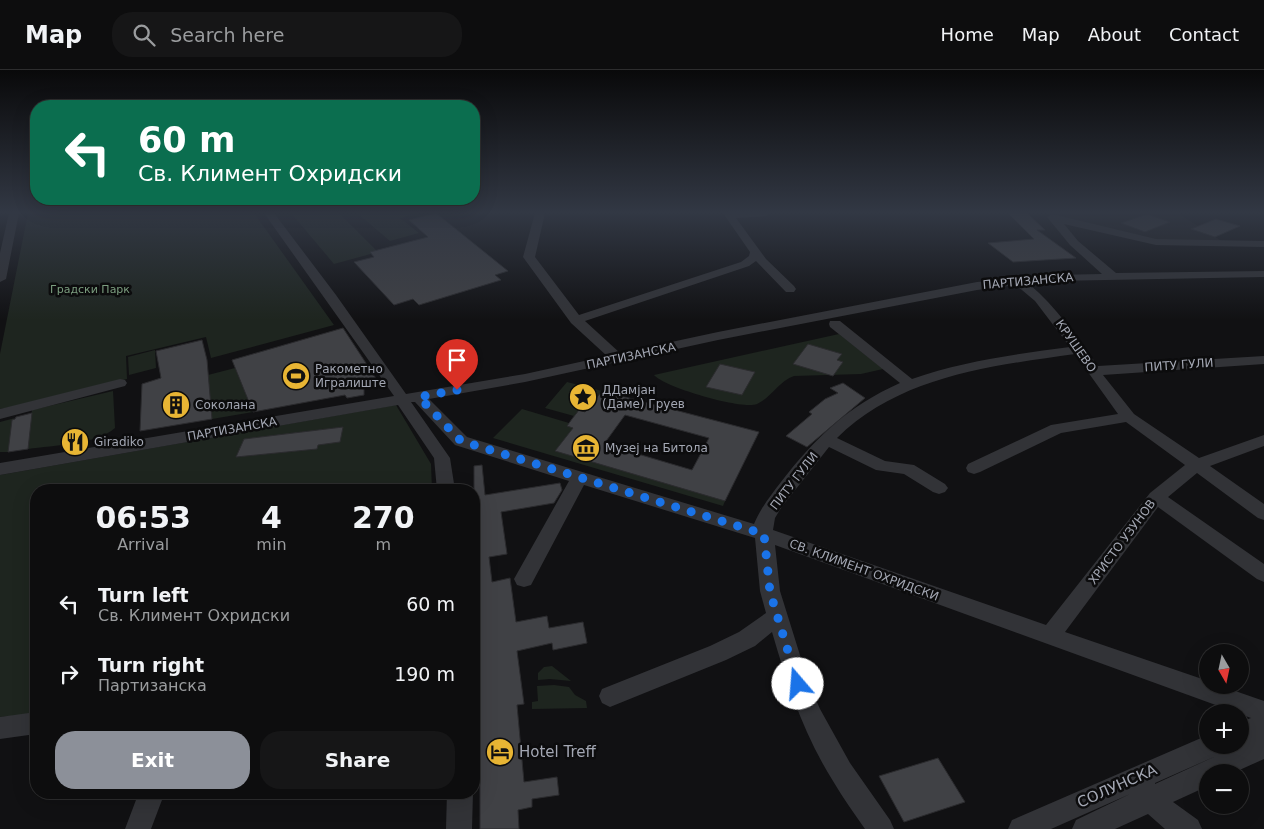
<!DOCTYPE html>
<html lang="en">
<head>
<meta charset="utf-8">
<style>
	:root { --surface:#0d0d0e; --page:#161617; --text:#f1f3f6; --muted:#9a9c9e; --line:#2d2d2e; --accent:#8c9099 }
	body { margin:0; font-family:"DejaVu Sans",sans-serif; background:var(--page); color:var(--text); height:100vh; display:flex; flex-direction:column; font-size:19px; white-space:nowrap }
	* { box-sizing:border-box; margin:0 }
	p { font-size:16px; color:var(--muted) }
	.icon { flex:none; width:28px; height:28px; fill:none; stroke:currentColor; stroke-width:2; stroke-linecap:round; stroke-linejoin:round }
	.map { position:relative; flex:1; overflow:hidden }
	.side { position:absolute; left:30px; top:414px; width:450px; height:315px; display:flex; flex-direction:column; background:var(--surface); border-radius:20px; box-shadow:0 5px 20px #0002,0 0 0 1px var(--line) }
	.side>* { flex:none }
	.hud { position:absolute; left:30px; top:30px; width:450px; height:105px; border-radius:20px; box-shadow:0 5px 20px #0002,0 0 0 1px var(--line); background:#0b6e4f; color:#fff; overflow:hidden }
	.needle { width:32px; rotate:171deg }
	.fabs { position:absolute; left:1199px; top:574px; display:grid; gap:10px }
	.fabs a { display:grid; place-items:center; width:50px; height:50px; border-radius:50%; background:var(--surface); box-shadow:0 5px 20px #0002,0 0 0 1px var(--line); font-size:25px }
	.pin { position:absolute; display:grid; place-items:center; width:42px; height:42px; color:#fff; margin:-51px -21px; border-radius:50% 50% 50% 0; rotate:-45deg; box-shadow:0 0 5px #0007 }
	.pin .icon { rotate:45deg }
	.me { position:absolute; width:55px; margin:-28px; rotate:342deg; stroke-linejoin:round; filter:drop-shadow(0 0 4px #0008) }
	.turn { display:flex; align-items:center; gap:18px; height:105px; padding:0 25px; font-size:22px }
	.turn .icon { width:65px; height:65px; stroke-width:2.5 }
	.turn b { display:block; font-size:35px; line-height:42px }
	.eta { display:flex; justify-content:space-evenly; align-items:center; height:85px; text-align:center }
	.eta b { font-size:30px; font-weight:700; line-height:35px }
	.primary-button { display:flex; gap:10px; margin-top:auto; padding:10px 25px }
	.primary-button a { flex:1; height:58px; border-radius:20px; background:var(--accent); color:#fff; font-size:20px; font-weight:700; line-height:58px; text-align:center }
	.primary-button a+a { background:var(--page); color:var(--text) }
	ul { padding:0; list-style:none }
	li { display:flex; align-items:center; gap:15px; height:70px; padding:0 25px }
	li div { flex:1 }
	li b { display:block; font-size:19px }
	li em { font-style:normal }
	header { display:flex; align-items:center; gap:30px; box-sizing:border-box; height:70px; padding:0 25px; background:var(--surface); border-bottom:1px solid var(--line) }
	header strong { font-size:24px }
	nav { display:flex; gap:28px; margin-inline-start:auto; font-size:18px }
	.search { width:350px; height:45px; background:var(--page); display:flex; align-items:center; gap:12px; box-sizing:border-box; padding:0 18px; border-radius:20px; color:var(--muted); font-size:19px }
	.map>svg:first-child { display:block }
	.built { fill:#1d1d1f }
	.green { fill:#1e251f }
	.building { fill:#404145; stroke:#2b2b2e; fill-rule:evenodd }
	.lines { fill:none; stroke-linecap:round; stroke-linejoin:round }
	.minor { fill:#323337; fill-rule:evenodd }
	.route { stroke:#1a73e8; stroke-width:9; stroke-dasharray:0 16.2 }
	.labels { text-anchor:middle; stroke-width:5; stroke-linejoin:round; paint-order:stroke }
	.far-park-label { font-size:11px; fill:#7b9d7f; stroke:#0c0c0d }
	.street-label { font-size:12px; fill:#a3a7b3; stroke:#0c0c0d }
	.poi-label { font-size:12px; fill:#a3a7b3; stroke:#0c0c0d; text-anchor:start }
	.near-poi-label { font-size:15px; fill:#a3a7b3; stroke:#0c0c0d; text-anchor:start }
	.near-street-label { font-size:15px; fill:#a3a7b3; stroke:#0c0c0d }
</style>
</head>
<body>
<header>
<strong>Map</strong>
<div class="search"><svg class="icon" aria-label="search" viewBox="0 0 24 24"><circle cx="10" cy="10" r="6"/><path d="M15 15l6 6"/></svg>Search here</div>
<nav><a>Home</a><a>Map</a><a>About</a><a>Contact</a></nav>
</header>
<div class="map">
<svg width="1264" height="759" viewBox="0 0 1264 759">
	<rect width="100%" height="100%" fill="#111113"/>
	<path class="built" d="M1048 143H1177L1198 156 1192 159 1215 167 1227 174 1156 172 1054 149Z"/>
	<path class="green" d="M28 143H254L334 255 211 288 206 267 126 286 127 309 23 335 0 339V284Z
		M291 143H339L378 182 334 194Z
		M357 143H419L400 148 419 163 390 171Z
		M839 264 883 299 861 304 794 306C779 311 771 328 757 334 741 340 664 317 654 305Z
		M155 280 156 298 129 305 128 287Z
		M235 298 253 342 212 349 208 305Z
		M567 312 602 321 585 342 579 340 574 346 545 338Z
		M113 321 115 358C96 375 54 375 28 379L32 340Z
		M396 335 431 394 432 420H36V644L0 647V405Z
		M522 339 569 353 567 356 573 358 555 381 725 431 723 436 493 368Z
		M15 348 12 350 8 382H0V352Z
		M552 596 571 611 550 609 538 610V603L544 597Z
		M554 615 569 617 575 625 586 631 587 638 532 639V632L538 631 537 616Z"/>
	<path class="building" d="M436 143 508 201 495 205 501 210 419 235 413 229 394 235 354 192 374 187 370 182 428 167 409 150Z
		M1008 143H1027L1045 160H1037L1076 188 1013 192 988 173 1034 169Z
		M1147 144 1170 152 1145 162 1121 153Z
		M1216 149 1240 156 1215 167 1191 159Z
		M343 258 379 313 364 318V325L347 328 345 325 253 342 232 290Z
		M202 270 207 290 212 349 140 361 142 314 161 308 156 281Z
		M808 274 842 284 837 290 843 292 833 306 793 294Z
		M720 294 755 302 742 325 706 317Z
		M843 313 865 328 807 377 786 366 812 344 809 342 825 329 838 323 830 318Z
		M602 321 759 362 725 431 555 381 573 358 567 356 572 349 579 340 585 342ZM625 345 709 368 692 400 604 374Z
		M32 343 28 379 8 382 12 350 15 349 16 347Z
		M343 357 340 372 318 375 317 379 236 387 244 369Z
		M482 395 485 425 560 413 562 420 554 433 501 442 507 484 489 487 492 512 510 508 516 552 547 546 549 558 583 552 587 573 553 580 552 573 517 581 524 634 517 635 524 712 557 707 559 725 532 729V737L518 740 519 759H480V702L474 602V396Z
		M938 688 965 732 904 752 879 706Z"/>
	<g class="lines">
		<path class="minor" d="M9 143H19L6 209 0 212V183Z
			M264 143H274L336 225 406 324 525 304 607 286 571 253 523 187 535 143H545L535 187 579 245 741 192 749 186 750 182 723 143H771L766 146 736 148 766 189 794 216 796 219 794 222H786L756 191 749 196 585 251 620 283 718 262 977 212 1053 205 1102 204 1070 175 1047 147 1052 144 1156 169 1264 171V177L1156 175 1064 154 1078 171 1116 203 1264 201V207L1053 211 1029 214C1057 237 1076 267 1098 296L1264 286V294L1103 305 1134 344 1199 388 1264 365V376L1210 396 1264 434V450L1258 448 1197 403 1168 427 1264 494V512L1257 509 1158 437 1065 562 1208 611V615H1218L1264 631V689L1235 702H1208V716L1173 732 1198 750 1202 759H1165L1148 744 1115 759H1072L1076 750 1130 724 1051 759H1008L1012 750 1208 665V675H1225L1222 683 1240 675V652L1251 648 1240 644V642H1235L775 475 780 521 809 614 820 639 850 693 890 750 894 759H865C854 743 843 728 833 711 804 665 787 614 772 562L755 576 726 590 610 637 602 633 599 626 602 619 710 576 739 562 766 543 760 521 755 468 584 415 531 515 524 517 517 515 514 509 569 411 455 375 415 332H411L450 388 455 420H437L434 388 398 335 0 405V393L394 326ZM1016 215 1035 231 1070 277C1017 284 963 291 912 309L840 251H830L829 254 830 257 900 313C848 336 815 368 781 412 771 425 760 439 754 454L467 367 429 329 525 312 718 270 977 220ZM1075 284 1118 344 1051 355 968 394 966 398 968 402 974 404 980 402 1061 363 1126 352 1185 395 1150 423 1046 555 773 460 775 448 781 438 829 377 876 400 904 404 933 422 939 424 945 422 948 418 945 414 914 395 885 391 837 368C900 306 991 296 1075 284ZM1216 686 1155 714V713Z
			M120 309 125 310 127 313 125 316 0 349V339Z
			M36 642V664L0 669V647Z
			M139 722H165L151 759H125Z
			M447 722H473L472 759H446Z"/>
	</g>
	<linearGradient id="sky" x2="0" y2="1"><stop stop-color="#09090a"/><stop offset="0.57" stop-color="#323844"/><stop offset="1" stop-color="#323844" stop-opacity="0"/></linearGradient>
	<rect width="1264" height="250" fill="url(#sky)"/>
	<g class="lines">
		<path class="route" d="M457 320 419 327 461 371 764 464 770 522 798 614"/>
	</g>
	<defs>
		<symbol id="stadium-disc" viewBox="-11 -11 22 22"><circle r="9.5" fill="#e8b534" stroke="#0c0c0d"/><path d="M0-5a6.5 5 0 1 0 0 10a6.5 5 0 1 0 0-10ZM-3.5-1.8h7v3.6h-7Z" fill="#111"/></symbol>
		<symbol id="sight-disc" viewBox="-11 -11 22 22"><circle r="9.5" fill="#e8b534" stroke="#0c0c0d"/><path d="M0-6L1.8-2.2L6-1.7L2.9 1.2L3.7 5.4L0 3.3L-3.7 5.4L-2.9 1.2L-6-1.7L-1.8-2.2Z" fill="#111"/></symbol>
		<symbol id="building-disc" viewBox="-11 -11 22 22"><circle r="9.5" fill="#e8b534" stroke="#0c0c0d"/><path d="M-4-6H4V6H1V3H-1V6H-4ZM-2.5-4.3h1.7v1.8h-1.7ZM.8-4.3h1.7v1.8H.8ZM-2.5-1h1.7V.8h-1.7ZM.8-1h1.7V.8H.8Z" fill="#111"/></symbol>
		<symbol id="restaurant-disc" viewBox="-11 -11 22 22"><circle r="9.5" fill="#e8b534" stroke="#0c0c0d"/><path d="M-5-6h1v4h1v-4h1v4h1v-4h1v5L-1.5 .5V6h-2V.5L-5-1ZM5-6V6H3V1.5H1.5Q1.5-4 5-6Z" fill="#111"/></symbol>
		<symbol id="museum-disc" viewBox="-11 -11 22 22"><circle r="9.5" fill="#e8b534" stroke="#0c0c0d"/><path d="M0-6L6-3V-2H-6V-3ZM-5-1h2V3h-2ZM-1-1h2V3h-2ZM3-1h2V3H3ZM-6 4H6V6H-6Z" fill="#111"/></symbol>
		<symbol id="hotel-disc" viewBox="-11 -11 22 22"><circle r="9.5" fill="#e8b534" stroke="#0c0c0d"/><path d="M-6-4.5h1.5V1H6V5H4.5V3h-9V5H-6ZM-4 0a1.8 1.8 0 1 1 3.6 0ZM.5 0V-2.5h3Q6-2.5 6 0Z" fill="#111"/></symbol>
	</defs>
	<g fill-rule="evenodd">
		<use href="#stadium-disc" x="280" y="290" width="32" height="32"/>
		<use href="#sight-disc" x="567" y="311" width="32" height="32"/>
		<use href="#building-disc" x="160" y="319" width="32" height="32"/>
		<use href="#restaurant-disc" x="59" y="356" width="32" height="32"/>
		<use href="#museum-disc" x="570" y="362" width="32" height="32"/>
		<use href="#hotel-disc" x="484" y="666" width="32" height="32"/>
	</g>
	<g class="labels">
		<g class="far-park-label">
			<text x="90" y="223">Градски Парк</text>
		</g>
		<g class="street-label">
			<text transform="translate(1028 211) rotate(-5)" y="4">ПАРТИЗАНСКА</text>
			<text transform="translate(1076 276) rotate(55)" y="4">КРУШЕВО</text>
			<text transform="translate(631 286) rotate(-12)" y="4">ПАРТИЗАНСКА</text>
			<text transform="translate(1179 295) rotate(-4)" y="4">ПИТУ ГУЛИ</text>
			<text transform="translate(232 359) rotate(-10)" y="4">ПАРТИЗАНСКА</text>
			<text transform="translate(794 411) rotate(-52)" y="4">ПИТУ ГУЛИ</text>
			<text transform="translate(1122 472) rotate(-53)" y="4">ХРИСТО УЗУНОВ</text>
			<text transform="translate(864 500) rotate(20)" y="4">СВ. КЛИМЕНТ ОХРИДСКИ</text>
		</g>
		<g class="poi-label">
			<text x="315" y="303">Ракометно<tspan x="315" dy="14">Игралиште</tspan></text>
			<text x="602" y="324">ДДамјан<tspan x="602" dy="14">(Даме) Груев</tspan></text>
			<text x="195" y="339">Соколана</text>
			<text x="94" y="376">Giradiko</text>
			<text x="605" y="382">Музеј на Битола</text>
		</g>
		<g class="near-poi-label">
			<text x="519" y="687">Hotel Treff</text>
		</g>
		<g class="near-street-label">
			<text transform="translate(1117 716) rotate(-24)" y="5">СОЛУНСКА</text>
		</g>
	</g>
</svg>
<div class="fabs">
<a><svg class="needle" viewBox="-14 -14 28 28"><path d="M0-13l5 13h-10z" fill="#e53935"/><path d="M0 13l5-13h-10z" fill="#9a9c9e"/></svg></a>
<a>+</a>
<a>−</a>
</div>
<div class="pin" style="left:457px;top:320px;background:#d93025"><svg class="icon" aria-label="arrive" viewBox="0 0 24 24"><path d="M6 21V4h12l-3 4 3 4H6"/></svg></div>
<svg class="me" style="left:798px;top:614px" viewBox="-20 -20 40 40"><circle r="19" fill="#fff"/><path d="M0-13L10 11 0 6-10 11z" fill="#1a73e8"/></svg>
<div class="hud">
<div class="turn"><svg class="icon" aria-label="left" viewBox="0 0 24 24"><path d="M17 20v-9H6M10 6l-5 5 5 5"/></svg><div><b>60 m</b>Св. Климент Охридски</div></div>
</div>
<section class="side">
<div class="eta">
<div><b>06:53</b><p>Arrival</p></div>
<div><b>4</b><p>min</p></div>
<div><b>270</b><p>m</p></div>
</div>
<ul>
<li><svg class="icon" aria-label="left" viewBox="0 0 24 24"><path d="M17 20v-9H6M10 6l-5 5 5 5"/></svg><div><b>Turn left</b><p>Св. Климент Охридски</p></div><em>60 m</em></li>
<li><svg class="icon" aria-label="right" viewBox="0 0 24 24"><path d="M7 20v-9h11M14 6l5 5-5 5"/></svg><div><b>Turn right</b><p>Партизанска</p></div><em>190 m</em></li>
</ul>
<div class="primary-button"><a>Exit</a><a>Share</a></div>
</section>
</div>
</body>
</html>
